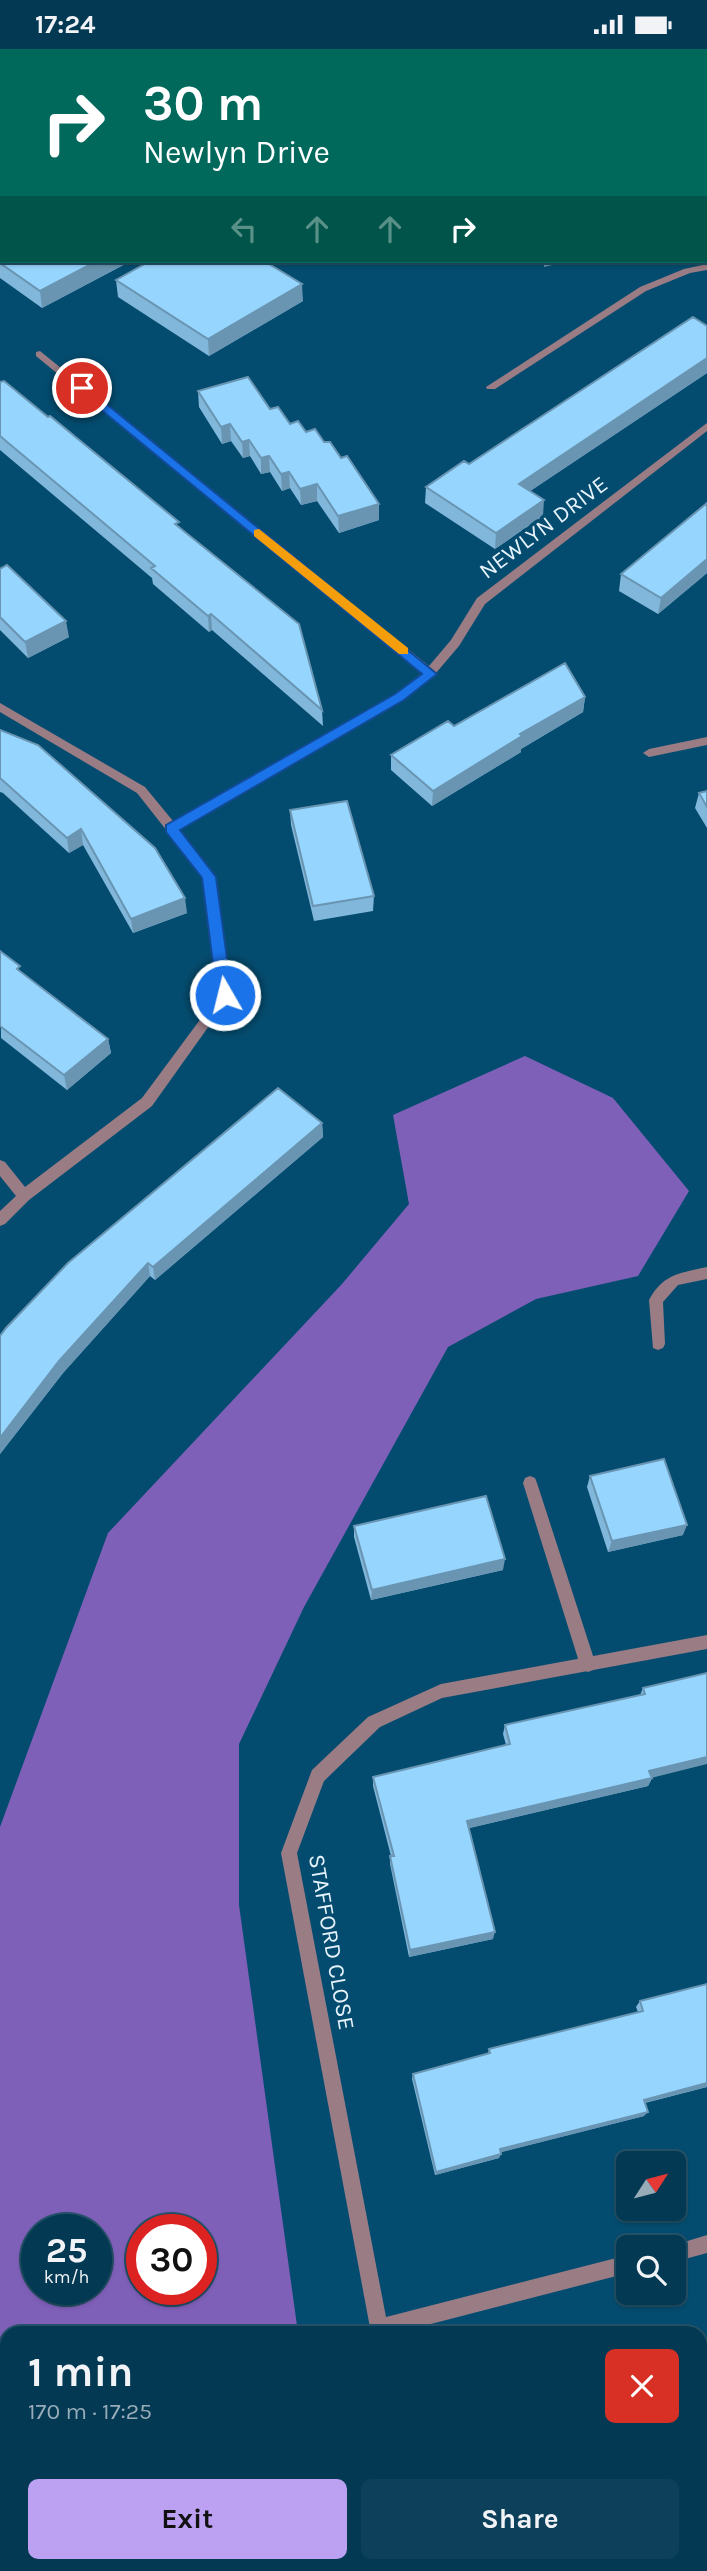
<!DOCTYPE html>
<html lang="en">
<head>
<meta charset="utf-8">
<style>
	:root { --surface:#033953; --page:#0d405a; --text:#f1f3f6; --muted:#97acb8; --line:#24536a; --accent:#bca0f2 }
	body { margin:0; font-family:Karla,sans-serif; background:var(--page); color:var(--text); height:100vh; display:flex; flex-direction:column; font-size:26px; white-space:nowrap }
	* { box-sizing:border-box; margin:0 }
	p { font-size:23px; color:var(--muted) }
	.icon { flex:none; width:38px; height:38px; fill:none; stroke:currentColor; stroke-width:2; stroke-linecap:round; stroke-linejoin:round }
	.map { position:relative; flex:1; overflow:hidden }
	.drawer { position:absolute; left:0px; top:2277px; width:707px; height:247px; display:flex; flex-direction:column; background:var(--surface); border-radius:21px 21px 0 0; box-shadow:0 2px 5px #0004,0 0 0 2px var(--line) }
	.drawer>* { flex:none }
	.hud { position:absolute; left:0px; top:0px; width:707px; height:214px; box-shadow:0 2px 5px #0004,0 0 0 2px var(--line); background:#00695c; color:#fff; overflow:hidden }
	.needle { width:46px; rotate:54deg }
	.controls { position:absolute; left:616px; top:2102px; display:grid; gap:14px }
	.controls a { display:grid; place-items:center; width:70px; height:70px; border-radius:10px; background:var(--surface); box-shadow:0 2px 5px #0004,0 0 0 2px var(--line); font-size:35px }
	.speed { position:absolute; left:21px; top:2165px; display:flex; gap:14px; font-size:35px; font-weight:700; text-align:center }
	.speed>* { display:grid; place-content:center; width:91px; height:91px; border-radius:50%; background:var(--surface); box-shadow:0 2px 5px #0004,0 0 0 2px var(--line); line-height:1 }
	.speed small { font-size:18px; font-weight:400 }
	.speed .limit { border:10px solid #d22; background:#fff; color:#111 }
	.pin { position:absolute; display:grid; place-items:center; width:60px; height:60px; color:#fff; margin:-30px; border:4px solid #fff; border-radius:50%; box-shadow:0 2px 7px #0007 }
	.me { position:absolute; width:77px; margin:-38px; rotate:352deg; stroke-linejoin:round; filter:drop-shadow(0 0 5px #0008) }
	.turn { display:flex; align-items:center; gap:24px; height:147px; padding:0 28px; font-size:32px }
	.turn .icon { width:91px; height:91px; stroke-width:2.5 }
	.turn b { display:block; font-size:49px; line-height:60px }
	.lanes { display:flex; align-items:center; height:66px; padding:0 28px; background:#0003; justify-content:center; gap:35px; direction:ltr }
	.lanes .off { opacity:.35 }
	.round { display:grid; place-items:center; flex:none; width:74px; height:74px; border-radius:10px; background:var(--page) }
	.overview { display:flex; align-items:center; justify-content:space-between; height:119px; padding:0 28px }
	h1 { font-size:42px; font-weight:700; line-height:52px }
	.cta { display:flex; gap:14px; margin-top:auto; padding:14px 28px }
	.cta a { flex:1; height:80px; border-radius:10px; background:var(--accent); color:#111; font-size:28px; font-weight:700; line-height:80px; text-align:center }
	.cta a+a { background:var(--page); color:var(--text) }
	.status { display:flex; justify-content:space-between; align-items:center; height:49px; padding:0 35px; background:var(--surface); direction:ltr }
	.status svg { height:19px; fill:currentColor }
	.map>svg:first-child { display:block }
	.forest { fill:#7f60b9; fill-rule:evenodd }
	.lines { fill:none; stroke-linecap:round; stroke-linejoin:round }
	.lane { fill:#9a7c85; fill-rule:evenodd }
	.street { fill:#9a7c85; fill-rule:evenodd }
	.wall { fill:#81b7da }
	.shaded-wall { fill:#6995b2 }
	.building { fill:#96d5fe; stroke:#6995b2; stroke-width:2 }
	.route { fill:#1a73e8; stroke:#114b97; stroke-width:2 }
	.slow { fill:#f59e0b }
	.labels { text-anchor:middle; stroke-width:7; stroke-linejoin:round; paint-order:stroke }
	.street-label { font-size:23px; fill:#e7f3fc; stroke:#044c6f }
</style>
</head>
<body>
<div class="status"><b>17:24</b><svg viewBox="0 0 49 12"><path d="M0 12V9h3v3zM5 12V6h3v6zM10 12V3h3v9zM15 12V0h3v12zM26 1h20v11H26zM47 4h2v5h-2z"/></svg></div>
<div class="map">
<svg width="707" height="2522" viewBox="0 0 707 2522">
	<rect width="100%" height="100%" fill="#044c6f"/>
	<path class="forest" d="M525 1007 613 1049 689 1142 638 1227 536 1250 448 1298 304 1558 239 1695V1856L298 2284H7V2516H329L330 2522H0V1778L108 1484 342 1235 409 1155 393 1066ZM96 2180V2240H37V2180ZM201 2180V2240H142V2180Z"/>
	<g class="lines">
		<path class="lane" d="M707 1218V1230L678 1236 663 1253 665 1295 663 1299 658 1301 653 1299 649 1251C663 1225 680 1224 707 1218Z
			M530 1427 535 1429 537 1434 596 1616 593 1621 588 1623 583 1621 580 1616 523 1434 525 1429Z"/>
		<path class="street" d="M625 0H634L635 2H626Z
			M705 92 707 93V100L705 99Z
			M707 215V221L690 224 646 242 495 340H487L486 338 640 238 684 220Z
			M40 302 429 617 451 591 477 549 707 374V382L485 555 459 597 436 624 435 628 430 629 403 651 179 780 215 828 231 946 152 1057 29 1151 5 1175 0 1177V1162L16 1147 0 1127V1111L5 1113 25 1138 142 1049 219 945 203 829 167 782 137 744 0 663V654L145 738 173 772 395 645 422 624 36 307V303Z
			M707 688V696L649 708 643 704 649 700Z
			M707 1586V1600L442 1649 380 1678 324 1732 297 1804 386 2268 628 2206V2224L396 2284H371L281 1804 312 1721 368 1668 441 1635Z
			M707 2186V2204L674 2213V2198H668Z
			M415 2516H434L436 2522H416Z"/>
	</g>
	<path class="wall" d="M462 0H606L607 2H462Z
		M0 184 131 212 42 259 0 229Z
		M116 231 303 252 209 307 118 248Z
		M707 277V324L530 442 543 467 495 500 425 454 426 438 469 415Z
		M0 333 180 478 322 661 323 677 212 581 209 583 153 535 152 529 0 401Z
		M198 342 270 360 290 375 324 393 341 409 379 455V471L339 484 317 452 301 456 290 439 282 442 270 423 261 425 250 407 243 409 231 392 222 395 199 358Z
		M707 454V524L658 565 619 542 621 525Z
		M0 520 69 588 28 609 0 581Z
		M585 648 583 663 521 700V703L432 757 391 721V706L454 677Z
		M0 681 187 864 133 884 83 796 69 804 3 744 0 743Z
		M707 742V779L695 759 699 744Z
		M290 761 374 847 373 862 314 872 291 776Z
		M0 902 22 924 108 990 111 1004 67 1041 1 989Z
		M322 1074 323 1088 155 1231 150 1227 63 1324 0 1405V1287Z
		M590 1427 683 1486 608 1503 587 1438Z
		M354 1477 503 1521 371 1551 354 1488Z
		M707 1624 648 1737 469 1779 493 1890 409 1908 390 1815V1807H391L373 1737V1728L506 1696 503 1685 505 1676 640 1646 643 1639Z
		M707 1935V2038L645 2054 644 2067 501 2103 499 2109 435 2126 412 2030 413 2025 488 2005 489 2000 638 1963 636 1958 640 1952Z"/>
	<path class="shaded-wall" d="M707 163V179L705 180V164Z
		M97 212H131L42 259 40 242Z
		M544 212H569L544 218Z
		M302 235 303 252 209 307 208 290Z
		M707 309V324L517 451 519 435Z
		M230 375 231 392 222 395 221 378Z
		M249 391 250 407 243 409 242 393Z
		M269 407 270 423 261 425V409Z
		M289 423 290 439 282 442 281 425Z
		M317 435V452L301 456 300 440Z
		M544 451 543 467 495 500 496 484Z
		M379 455V471L339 484 338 467Z
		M707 510V524L658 565 661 549Z
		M211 565 212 581 209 583 208 567Z
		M66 572 69 588 28 609 25 593Z
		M585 648 583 663 521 700V703L432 757 433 742 520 685Z
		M81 780 83 796 69 804 67 789Z
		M185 849 187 864 133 884 131 870Z
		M108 990 111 1004 67 1041 64 1026Z
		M322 1074 323 1088 155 1231 153 1218Z
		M148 1214 150 1227 63 1324 0 1405V1389L59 1312Z
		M687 1476 683 1486 608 1503 612 1492Z
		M505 1510 503 1521 371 1551 372 1541Z
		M707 1708V1715L651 1729 648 1737 466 1780 467 1772 649 1722Z
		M495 1883 493 1890 409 1908 410 1901Z
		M707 2034V2038L640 2055 644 2051Z
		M648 2063 644 2067 498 2104 500 2100Z
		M501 2105 499 2109 435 2126 436 2123Z"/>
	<path class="building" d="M473 0H606L607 2H475Z
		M705 137 707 139V163L705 164Z
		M2 183V212H97L40 242 0 214V184Z
		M150 212H264L302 235 208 290 116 231Z
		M693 268 707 277V309L519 435 544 451 496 484 426 438 464 412 469 415Z
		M248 328 270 360 278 358 290 375 298 372 306 383 315 380 324 393H330L341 409 347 407 379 455 338 467 317 435 300 440 289 423 281 425 269 407 261 409 249 391 242 393 230 375 221 378 198 342Z
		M4 332 48 368 50 367 179 473 175 475 299 575 322 661 211 565 208 567 151 519 155 517 0 387V333Z
		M707 454V510L661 549 621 525Z
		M7 516 66 572 25 593 0 568V520Z
		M565 614 585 648 520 685 522 687 433 742 391 706 448 672 454 677Z
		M0 681 38 696 155 799 185 849 131 870 81 780 67 789 0 729Z
		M707 742V758L699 744Z
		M347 752 374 847 313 857 290 761Z
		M0 902 20 917 17 920 108 990 64 1026 0 977Z
		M278 1039 322 1074 153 1218 148 1214 59 1312 0 1389V1287L6 1279 68 1214Z
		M664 1410 687 1476 612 1492 590 1427Z
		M486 1447 505 1510 372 1541 354 1477Z
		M707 1624V1708L649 1722 652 1729 467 1772 495 1883 410 1901 390 1807H394L373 1728 510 1695 505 1676 645 1645 643 1639Z
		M707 1935V2034L644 2051 648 2063 500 2100 501 2105 436 2123 413 2025 490 2004 489 2000 643 1962 640 1952Z
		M707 2317V2438L700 2439V2319Z"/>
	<path class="route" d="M82 335 437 625 404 651 180 781 216 828 232 946 225 951 217 946 202 829 166 783V776L395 645 422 625 77 341 76 339Z"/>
	<path class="slow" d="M259 480 408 599V605H399L254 487V481Z"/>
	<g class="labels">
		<g class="street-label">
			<text transform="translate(543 478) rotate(-37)" y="8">NEWLYN DRIVE</text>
			<text transform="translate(332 1893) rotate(80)" y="8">STAFFORD CLOSE</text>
		</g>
	</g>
</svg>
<div class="controls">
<a><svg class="needle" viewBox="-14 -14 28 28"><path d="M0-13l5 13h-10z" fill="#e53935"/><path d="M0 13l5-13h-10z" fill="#97acb8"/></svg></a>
<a><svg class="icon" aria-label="search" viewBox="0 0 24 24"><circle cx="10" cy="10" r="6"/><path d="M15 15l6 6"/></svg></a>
</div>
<div class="speed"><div>25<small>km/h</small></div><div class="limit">30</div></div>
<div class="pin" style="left:82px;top:339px;background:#d93025"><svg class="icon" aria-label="arrive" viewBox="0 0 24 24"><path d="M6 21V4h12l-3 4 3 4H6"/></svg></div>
<svg class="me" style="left:225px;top:946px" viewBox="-20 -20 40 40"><circle r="17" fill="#1a73e8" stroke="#fff" stroke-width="3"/><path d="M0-11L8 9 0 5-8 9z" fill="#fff"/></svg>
<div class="hud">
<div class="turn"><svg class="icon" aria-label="right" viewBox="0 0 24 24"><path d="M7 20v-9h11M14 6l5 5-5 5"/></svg><div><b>30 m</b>Newlyn Drive</div></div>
<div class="lanes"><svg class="icon off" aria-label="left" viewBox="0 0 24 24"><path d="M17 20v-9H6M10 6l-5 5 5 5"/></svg><svg class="icon off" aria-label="ahead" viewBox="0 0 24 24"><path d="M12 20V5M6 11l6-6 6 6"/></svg><svg class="icon off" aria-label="ahead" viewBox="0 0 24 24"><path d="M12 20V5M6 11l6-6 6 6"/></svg><svg class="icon" aria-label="right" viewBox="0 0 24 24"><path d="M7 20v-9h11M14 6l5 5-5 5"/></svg></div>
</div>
<section class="drawer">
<div class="overview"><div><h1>1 min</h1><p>170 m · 17:25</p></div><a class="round" style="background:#d93025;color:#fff"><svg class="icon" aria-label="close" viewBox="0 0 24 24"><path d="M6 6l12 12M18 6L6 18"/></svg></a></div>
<div class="cta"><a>Exit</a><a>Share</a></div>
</section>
</div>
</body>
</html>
